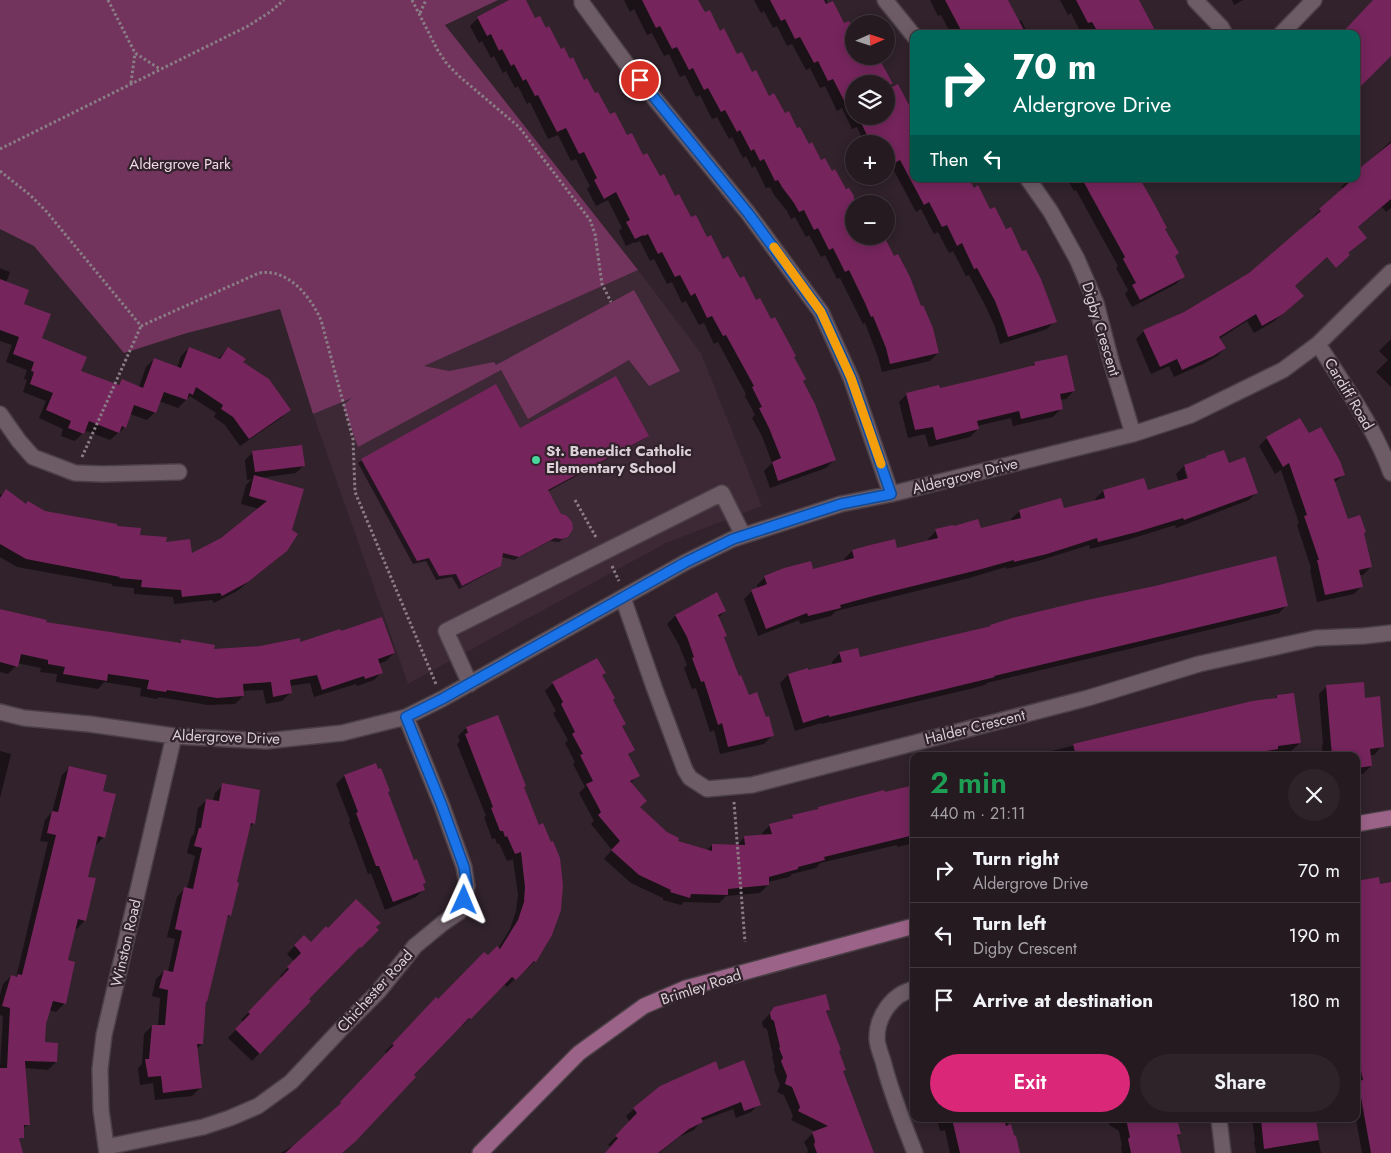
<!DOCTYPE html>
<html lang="en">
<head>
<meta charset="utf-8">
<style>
	:root { --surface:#251a20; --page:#2d2329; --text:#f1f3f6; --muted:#a3a1a5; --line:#42383e; --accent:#db2777 }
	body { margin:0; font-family:Jost,sans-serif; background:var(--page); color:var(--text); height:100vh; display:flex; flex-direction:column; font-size:19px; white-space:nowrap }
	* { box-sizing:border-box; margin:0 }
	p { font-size:16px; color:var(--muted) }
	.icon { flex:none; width:28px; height:28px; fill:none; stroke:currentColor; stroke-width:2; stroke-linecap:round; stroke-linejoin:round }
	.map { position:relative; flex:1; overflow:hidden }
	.sheet { position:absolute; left:910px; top:752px; width:450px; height:370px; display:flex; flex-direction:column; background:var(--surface); border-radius:10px; box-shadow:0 2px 12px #0003,0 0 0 1px var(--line) }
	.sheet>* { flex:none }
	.banner { position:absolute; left:910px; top:30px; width:450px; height:152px; border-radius:10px; box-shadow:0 2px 12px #0003,0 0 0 1px var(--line); background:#00695c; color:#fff; overflow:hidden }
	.needle { width:32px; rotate:87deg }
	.fabs { position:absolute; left:845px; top:15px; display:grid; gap:10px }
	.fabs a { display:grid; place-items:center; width:50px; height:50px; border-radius:50%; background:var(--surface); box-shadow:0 2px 12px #0003,0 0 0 1px var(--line); font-size:25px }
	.pin { position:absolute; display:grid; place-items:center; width:42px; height:42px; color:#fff; margin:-21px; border:2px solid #fff; border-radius:50%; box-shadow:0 1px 5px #0007 }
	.me { position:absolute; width:55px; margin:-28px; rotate:1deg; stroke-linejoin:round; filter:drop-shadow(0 0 4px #0008) }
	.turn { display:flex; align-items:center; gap:18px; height:105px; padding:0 20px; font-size:22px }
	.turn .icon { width:65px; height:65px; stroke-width:2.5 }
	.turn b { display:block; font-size:35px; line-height:42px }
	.then { display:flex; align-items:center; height:48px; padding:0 20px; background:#0003; gap:10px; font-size:19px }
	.round { display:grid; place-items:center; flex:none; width:52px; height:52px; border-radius:26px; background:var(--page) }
	.head { display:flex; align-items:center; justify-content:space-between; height:85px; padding:0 20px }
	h1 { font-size:30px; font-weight:600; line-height:38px; color:#1e9e55 }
	.primary-button { display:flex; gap:10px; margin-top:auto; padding:10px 20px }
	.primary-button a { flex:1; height:58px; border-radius:30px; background:var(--accent); color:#fff; font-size:20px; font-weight:600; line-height:58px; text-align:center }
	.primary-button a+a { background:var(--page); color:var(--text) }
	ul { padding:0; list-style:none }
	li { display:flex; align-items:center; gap:15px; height:65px; padding:0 20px; border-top:1px solid var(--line) }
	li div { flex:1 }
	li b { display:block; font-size:19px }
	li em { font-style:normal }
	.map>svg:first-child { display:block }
	.built { fill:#3d2835 }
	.green { fill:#72345d }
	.shadow { fill:#0007; fill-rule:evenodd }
	.building { fill:#75255c }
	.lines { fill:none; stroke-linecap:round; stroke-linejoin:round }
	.minor-casing { stroke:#4b3f46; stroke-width:18 }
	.major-casing { stroke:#4b3f46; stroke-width:18 }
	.path { stroke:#8a7d85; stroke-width:3; stroke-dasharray:2.5 2.5; stroke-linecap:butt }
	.minor { stroke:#6d5c66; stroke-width:15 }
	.major { stroke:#9c6388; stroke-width:15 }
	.route-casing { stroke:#114b97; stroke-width:12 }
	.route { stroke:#1a73e8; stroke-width:9 }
	.slow { stroke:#f59e0b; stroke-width:9 }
	.poi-dot { fill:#4bd49b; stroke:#31222b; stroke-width:2 }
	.labels { text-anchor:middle; stroke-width:4.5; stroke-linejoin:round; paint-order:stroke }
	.park-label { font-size:15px; fill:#f1d9e7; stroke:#31222b }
	.street-label { font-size:15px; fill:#dbd0d6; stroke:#31222b }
	.poi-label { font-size:15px; font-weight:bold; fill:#dbd0d6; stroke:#31222b; text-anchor:start }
</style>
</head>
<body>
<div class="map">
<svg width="1391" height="1153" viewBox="0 0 1391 1153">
	<rect width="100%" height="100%" fill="#31222b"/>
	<path class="built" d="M638 270 701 353 762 506 666 543 408 684 313 414Z"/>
	<path class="green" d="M0 0H498L445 25 638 270 424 366 449 371 494 362 496 365 634 290 680 371 649 386 629 360 528 419 501 370 358 447 343 405 352 398 313 414 280 309 187 333 124 353 34 246 0 229Z"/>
	<path class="shadow" d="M512 0H524L535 20 561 50 609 116 739 280 793 358 802 382 834 460 826 468 770 488 764 471 772 463 762 436 752 418 755 415 745 396 746 394 718 342 714 344 704 323 699 325 686 301 682 303 672 282 667 284 654 259 650 261 640 241 635 243V242L626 246 619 231 622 228 608 200 596 206 587 189 590 186 576 159 571 161 558 135 548 139 530 102 527 104 518 86 515 88 506 71 503 73 494 56 491 58 482 41 479 43 470 26 478 18Z
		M624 0H697L704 14 752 73 769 97 797 130 845 191 849 189 856 204H854V236L938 353 930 361 882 372 878 357 865 323 863 324 840 278 837 279 825 255 821 257 809 235 806 237 795 217 791 219 787 211 774 195 770 187 766 188 755 166 752 168 746 156 743 158 732 137 729 139 717 117 712 119 700 95 696 97 685 75 680 77 669 54 664 56 652 33 647 35 634 9 630 12Z
		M754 0H826L854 56 876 66 881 64 893 88 914 179H968L973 189 989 211 1055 321 1047 329 1000 344 995 327 987 309 969 275 966 276 953 251 949 253 938 232 934 234 921 209 916 212 892 167 886 170V144H865L857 127 852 129 842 108 837 111 825 86 820 88 810 68 806 70 792 44 787 46 777 26 773 28 764 11 761 13ZM854 84H886V116H854Z
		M930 0H1006L1018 22 1021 20 1028 34H951L941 15 938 16Z
		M1060 0H1133L1156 34H1087L1084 29 1080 31 1071 13 1068 15Z
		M1232 0H1243L1234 5Z
		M1391 141V208L1386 212 1382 207 1357 228V245L1345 255 1334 245 1293 286 1294 304 1273 322 1254 333 1247 321 1219 339 1225 348 1217 356 1203 364 1174 377 1169 366 1151 374 1136 339 1144 331 1184 313 1250 274 1313 219 1312 218 1320 210 1344 190 1341 187 1349 179H1356L1375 158 1374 157Z
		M1067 179H1139L1164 229 1174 257 1184 276 1176 284 1132 307 1125 294 1128 290 1116 268 1118 266 1076 190 1074 191Z
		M0 268 10 272 6 283 22 305 40 338 80 372 117 386 122 381 139 387 146 367 154 359 177 368 181 356 189 348 218 359 228 348 289 410 281 418 240 446 225 425 214 417 216 413 190 396 178 408 159 401 155 412 147 420 130 414 125 427 110 440 84 430 83 433 75 441 61 436 63 429 39 418 46 401 23 392 27 380 24 379 27 370 6 362 12 345 0 341Z
		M1391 339V387L1376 372 1388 360 1379 351Z
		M1035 363 1074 391 1066 399 1060 400 1061 409 1053 417 1013 426 1011 418 977 426 978 429 970 437 929 447 925 434 908 438 899 402 907 394 939 389 1030 368Z
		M1299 420 1308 435 1344 474 1334 483 1347 520 1363 533 1371 567 1363 575H1359L1362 586 1354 594 1317 602 1310 570 1311 568 1297 525 1299 523 1281 470 1275 474 1259 446 1267 438Z
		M519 430 647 436 644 439 547 492 566 537 559 542 550 541 514 560 501 557 500 565 496 569 459 589 452 577 436 580 426 561 413 564 358 463 362 460Z
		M253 452 304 465 296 473 259 478 286 550 277 559 237 591 214 603 212 600 174 604 173 597 134 594V588L112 586V584L17 567 0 557V494L44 512 165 543 191 555 222 539 260 509 241 504 246 485 252 479 247 480 245 460Z
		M1228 465 1257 492 1249 500 1176 528 1175 525 1127 540 1090 549 1089 545 1038 561 1006 569V567L969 578 836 611 831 616 800 624 799 620 758 636 744 599 752 591 758 589 757 585 765 577 812 571 845 562 844 559 852 551 896 550 929 541 928 539 936 531 980 530 1012 521 1011 519 1020 511 1063 510 1096 501 1095 499 1103 491 1147 492 1179 482 1176 474 1184 466ZM1184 469H1186L1191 484 1189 485Z
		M716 594 725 611 718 618 725 636 723 638 738 677 748 697 772 736 764 744 720 754 714 730 710 732 696 688 692 689 684 668 687 665 679 645 667 624 675 616Z
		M1287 605 1279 613 987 683 985 685 970 689 821 724V723L795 731 780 683 788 675 807 670V671L833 665 832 662 840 653 859 659 989 628 991 626Z
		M0 609 45 623 178 644 182 641 213 650 299 643 394 653 386 661 378 664 382 672 374 680 357 686 356 684 314 697 310 683 289 686 290 693 282 701 266 704 263 690 243 691V696L235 704 208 705 159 697 157 699 140 696 141 688 104 682 98 689 56 682 57 674 40 672 41 668 17 663 16 666 8 674 0 672Z
		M601 676 611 700 624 724 621 727 633 750 627 756 638 775 631 783 638 808 676 842 706 851 712 845 736 846 745 837 763 836 762 833 770 825 789 820 793 816 815 811 818 808 914 786V843L897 847V845L820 863 816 868 792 874 789 877 768 882V885L760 893 726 896 719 903 684 902 681 905 663 900V898L631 883 604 859 612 850 591 824 594 821 579 793 585 787 573 764 575 762 565 743 568 740 553 713 556 711 545 691 553 683Z
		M1327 686 1364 699 1382 746 1374 755H1370L1371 766 1363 774H1356V756H1323L1322 746 1323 744 1319 694Z
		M1277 696 1300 743 1291 751 1272 754 1269 756H1031L1252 702 1274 700Z
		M497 717 523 787 535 961 527 969 525 968 507 987 504 984 462 1026 461 1025 341 1153H281L299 1142 333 1111 387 1054 385 1052 436 999 438 1000 498 949 510 929 516 911 518 895 513 859 507 861 499 843 497 844 495 838 492 839 484 817 486 816 457 744 460 741 458 736 466 728Z
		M0 751 11 754 0 798Z
		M70 767 101 792 104 837 96 845H94L87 878 85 920 77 929 74 928 67 961 74 963 64 1004 56 1012 49 1010 45 1024 44 1043 56 1062 48 1070 25 1068 28 1124 20 1132 0 1138V1067L3 1016 0 1015V995L3 984 11 976 16 978 48 842 40 841 45 820 52 812 62 775Z
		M344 776 387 793 413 862 425 883 422 885 424 889 416 897 385 910 371 873 368 874 349 822 350 820 336 784Z
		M223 785 254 823 248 829 230 915 226 919 206 1002 202 1044 196 1049 200 1088 192 1096 155 1100 153 1083 140 1085 138 1068 142 1064 144 1034 152 1026H158L160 998 152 996 156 979 164 971 168 972 175 939 167 937 177 897 185 888 187 889 195 856 187 853 191 837 194 834 198 808 207 800 213 801 215 793Z
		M1356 882 1379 885 1391 883V1153H1362L1356 1119Z
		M374 927 377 930 352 955 351 954 307 999 309 1001 252 1061 228 1038 243 1022 241 1020 282 978 280 976 294 961 287 954 304 936 311 943 328 930Z
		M775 1008 829 1010 826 1013 844 1070 842 1072 873 1153H807L808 1150 804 1142 812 1134 816 1132 791 1120 793 1116 784 1095 777 1092 780 1085 774 1070 775 1067 772 1057 773 1056 767 1029 763 1027 762 1022Z
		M718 1071 759 1104 751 1112 736 1118 733 1109 701 1121 694 1130 679 1137 659 1153H606L611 1147 608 1145 630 1122 626 1116 634 1109Z
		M937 1119H1006L1018 1153H950L945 1130 940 1131Z
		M1112 1119H1176L1180 1134 1176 1138 1180 1153H1122L1121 1148 1122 1146 1119 1131 1109 1125Z
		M1252 1119H1314L1321 1153H1256L1254 1142 1255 1140Z"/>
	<path class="building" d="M509 0H526L535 18 540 16 546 28 549 26 561 49 564 47 570 59 573 57 584 80 587 78 595 93 598 92 610 114 615 112 627 135 632 133 643 155 647 153 660 176 664 174 675 196 679 194 691 217 696 215 707 237 711 235 723 259 728 256 740 278 744 276 756 300 760 298 771 319 775 317 796 356 794 357 806 379 803 381 815 404 836 460 778 481 772 462 781 458 769 428 759 408 762 407 752 387 754 386 726 335 723 336 712 316 707 318 695 293 691 296 680 275 675 277 662 252 658 254 648 234 644 236 643 235 635 239 626 222 630 220 616 192 604 199 594 180 597 178 584 152 579 154 566 128 557 132 538 95 535 96 526 79 523 81 514 64 511 66 502 49 499 51 491 34 487 36 477 17Z
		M642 0H698L705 12 710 10 720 31 724 28 737 54 742 52 752 72 756 70 769 96 774 93 785 113 789 111 797 128 800 127 809 144 812 142 821 160 825 158 832 171 835 169 846 189 849 188 854 196V236H884L894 256 898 254 910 277 921 306 923 305 933 328 939 353 890 364 886 348 873 316 871 317 865 303 849 270 845 272 833 248 829 250 818 228 814 230 804 210 799 212 794 203 782 187 778 180 775 181 764 159 760 161 754 149 751 151 740 130 737 132 725 110 721 112 708 88 704 90 693 68 689 70 677 47 672 49 660 26 656 28Z
		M770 0H824L826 4 833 1 844 23 849 21 854 29V56H872L876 64 881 62 893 84H854V120L833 79 828 81 818 61 814 63 800 37 795 39 785 19 781 21Z
		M945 0H1008L1026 34H963Z
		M1076 0H1139L1157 34H1099L1092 22 1088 23Z
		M1373 0H1391V56L1356 91V34H1341Z
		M898 84 909 105 914 103V179H969L974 188 978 185 990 209 995 207 1006 229 1011 227 1022 251 1026 250 1041 279 1057 322 1008 337 1002 319 995 301 977 268 974 269 962 243 957 246 947 225 942 227 929 202 924 205 900 160 893 164 886 152V144H871L858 116H886V90Z
		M1391 143V199L1358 227 1367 238 1348 253 1350 255 1336 268 1327 257 1315 268 1295 286 1304 296 1283 314 1262 326 1256 314 1219 337 1226 348 1213 356 1182 370 1177 359 1160 367 1143 330 1184 312 1249 273 1321 211 1319 209 1351 181 1349 179H1356V171Z
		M1082 179H1140L1156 207 1167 228 1165 229 1179 253 1175 256 1185 277 1140 300 1132 285 1136 283 1123 259 1125 257Z
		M0 279 29 290 24 304 51 314 42 338 87 357 81 371 119 385 122 379 143 388 154 358 181 368 189 347 220 359 228 347 246 359 243 362 269 379 291 410 249 439 233 417 221 409 223 405 196 387 193 395 189 393 187 400 164 392 156 413 134 405 126 428 122 426 119 433 89 421 84 434 68 428 71 421 46 410 53 393 30 384 34 372 31 371 34 362 13 354 19 337 0 330Z
		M1067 355 1075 391 1060 394 1063 409 1021 419 1019 411 977 421 979 429 936 440 933 427 915 430 906 393 939 385 940 388 983 378 1035 365 1034 362Z
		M616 376 649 436 548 490 561 514 566 515 572 522 573 529 568 537 562 539 555 538 519 557 503 553 501 566 462 586 456 574 439 576 429 558 417 561 361 459 496 384 520 428Z
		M1300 418 1309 433 1321 427 1340 461 1345 475 1334 479 1348 519 1360 515 1366 532 1364 533 1372 567 1359 570 1363 587 1325 595 1317 560H1319L1304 516 1307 515 1289 463 1283 467 1266 437Z
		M302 445 305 466 255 472 252 451Z
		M1224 450 1229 463 1245 457 1258 493 1184 520 1183 518 1137 532 1098 542 1097 538 1047 554 1014 562V560L978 570 877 595 840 605 841 608 808 616 807 613 766 629 751 590 767 584 764 576 784 568 811 561 813 569 854 558 852 550 870 545 895 539 897 548 938 538 935 529 953 525 954 526 978 519 981 528 1021 518 1019 510 1061 498 1064 508 1105 498 1103 490 1144 478 1148 490 1188 478 1184 465 1207 457 1206 456Z
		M254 475 304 489 292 530 298 534 287 551 248 582 222 596 220 593 182 597 181 590 141 587 142 580 119 578 120 577 26 559 0 544V498L6 489 26 504 28 501 45 511 117 524V526L141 528 140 535 167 537 166 542 190 539 192 553 221 538 267 501 249 496Z
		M1276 556 1288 606 994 676 995 677 979 681 829 717V715L803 723 788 674 808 668V670L842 662 839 652 858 648 860 657 991 626 990 625 1012 618 1087 600 1155 586Z
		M717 592 726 611 718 615 727 636 724 637 739 676 741 675 749 695 757 692 766 717 769 716 774 736 728 747 722 723 718 725 704 681 701 682 692 658 694 657 687 637 675 615Z
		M0 609 47 620 46 622 181 643V639L215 645 214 649 260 646 300 638V642L340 629 341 631 382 617 395 653 378 659 383 673 365 679 364 676 322 690 317 675 290 680 292 693 273 697 271 682 243 684 244 696 217 698 167 690 166 692 147 689 149 680 108 674 107 681 63 674 65 667 48 664V660L21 654 18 667 0 662Z
		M597 658 606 673 602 675 615 698 613 700 626 724 622 726 635 750 628 754 640 776 630 781 647 801 640 807 667 832 679 838 678 841 712 851V844L745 845 744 836 772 834 769 824 793 818 792 815 818 809V807L884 790 885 792 910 786 911 793H914V835L824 857 825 860 798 867V869L769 877V885L728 889V895L691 894 690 898 670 892 671 890 639 875 611 850 620 841 598 815 601 812 586 784 593 781 580 755 583 754 572 734 575 732 561 704 563 702 552 682Z
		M1364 682 1365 698 1380 696 1384 747 1370 749 1372 766 1356 768V756H1332L1326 685Z
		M1294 693 1301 743 1278 746V749L1240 756H1076L1073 744 1252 701 1277 698V695Z
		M498 715 526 786 524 787 539 825 543 823 551 842 553 841 560 858 563 885 561 910 552 935 536 962 534 961 516 980 512 977 471 1019 469 1018 414 1075 416 1077 356 1141 342 1153H285L341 1103 340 1102 394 1045 392 1044 436 997 438 999 484 952 488 955 497 946 500 949 518 920 524 902 525 887 521 852 515 854 507 836 505 837 503 831H500L491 808 493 807 465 734 468 733 466 727Z
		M376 763 378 769 381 768 390 791 388 792 414 860 417 859 426 883 423 884 425 890 393 902 379 866H376L356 813 358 812 344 775Z
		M69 766 107 775 103 791 116 794 105 838 98 836 88 877 96 878 86 921 78 919 68 960 75 962 66 1004 53 1001 46 1024 45 1042 58 1043 57 1062 25 1061 30 1125H24V1138H19L23 1153H0V1068H7L10 1008 2 1006 11 975 17 977 18 974 22 975 56 835 47 833 52 811 58 812Z
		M222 783 260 790 255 824 251 823 237 882 239 883 231 916 228 915 207 1002 206 1001 203 1044H197L202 1088 163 1093 161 1076 148 1077 145 1059H149L152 1025H165L168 990 159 988 164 970 173 972 182 931 175 929 184 887 193 889 202 848 194 846 199 828H201L206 799 219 801Z
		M1379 877 1380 884 1391 882V1153H1371L1358 1081 1363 1080 1358 1057H1361L1356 1030V881Z
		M356 899 381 923 376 927 379 930 361 948 360 947 309 999 311 1001 260 1054 235 1029 250 1014 248 1012 289 969 287 967 301 953 294 945 304 935 311 942 326 926 328 928Z
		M826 994 830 1010 826 1011 841 1050 839 1051 846 1070 843 1071 874 1153H817L814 1145 815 1141 812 1132 828 1126 798 1111 800 1107 792 1087 785 1084 787 1076 781 1061 783 1058 779 1048 780 1047 774 1021 771 1019 770 1013 774 1007Z
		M744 1060 761 1105 744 1111 741 1102 701 1118 703 1122 689 1129 658 1153H605L618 1138 615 1136 637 1113 633 1108 660 1086 716 1061 719 1070Z
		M952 1119H1004L1006 1126 1011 1124 1014 1135 1016 1136 1020 1153H960Z
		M1126 1119H1177L1181 1134 1177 1135 1181 1153H1131L1128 1139 1130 1137Z
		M1261 1119H1316L1319 1140 1264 1149Z"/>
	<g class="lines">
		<defs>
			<path id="minor" d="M582 0V3L628 66 748 213 821 312 851 378 891 494
				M885 0 914 36
				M1195 0 1221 27 1225 34
				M1281 34 1314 0
				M1028 179 1051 212 1077 259 1096 303 1111 361 1133 434
				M1318 344C1344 385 1374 426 1391 473
				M0 414 19 441 33 457 75 473 103 474 179 472
				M623 598 654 687 685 770 690 778 707 789 752 785 1088 698 1199 664 1316 638 1364 636 1391 633
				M470 684 446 631 722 493 743 535
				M0 712 24 718 89 724 174 736 266 741 342 733 406 717 442 699 686 562 733 539 841 504 891 494 1133 434 1191 415 1283 370 1318 344 1391 272
				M914 989C892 994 877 1016 877 1038 877 1046 881 1054 883 1061 891 1093 903 1122 915 1153
				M1219 1119 1223 1153
				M106 1147 203 1127 230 1118 258 1106 291 1082 340 1030 378 992 415 946 443 923 459 912 464 900 467 886 464 867 442 806 406 717
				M107 1153 101 1110 100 1069 104 1035 174 736"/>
			<path id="major" d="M1356 824 1391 818
				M480 1153 579 1053 644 1006 686 988 914 926"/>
		</defs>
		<use href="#minor" class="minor-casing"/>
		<use href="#major" class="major-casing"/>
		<path class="path" d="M108 0 135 53 160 69
			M412 0 437 49 447 64 460 77 519 127 590 220 595 234 602 284 611 302
			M420 13 426 0
			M131 83 135 53
			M0 149 248 26 270 12 284 0
			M0 171 30 195 46 211 141 326 259 273C288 268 310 296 321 320L353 439 355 492 436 684
			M82 457 141 326
			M575 500 597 539
			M612 566 619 581
			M734 802 745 942"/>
		<use href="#minor" class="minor"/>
		<use href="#major" class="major"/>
	</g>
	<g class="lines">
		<defs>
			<path id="route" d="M464 900 467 886 464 867 442 806 406 717 442 699 686 562 733 539 841 504 891 494 851 378 821 312 748 213 640 80"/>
		</defs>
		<use href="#route" class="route-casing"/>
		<use href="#route" class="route"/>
		<path class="slow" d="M774 247 821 312 851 378 881 464"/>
	</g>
	<circle class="poi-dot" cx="536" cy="460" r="5"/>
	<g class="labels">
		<g class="park-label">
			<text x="180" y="169">Aldergrove Park</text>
		</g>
		<g class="street-label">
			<text transform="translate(1101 329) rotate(73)" y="5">Digby Crescent</text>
			<text transform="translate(1349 394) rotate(59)" y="5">Cardiff Road</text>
			<text transform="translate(965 476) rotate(-14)" y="5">Aldergrove Drive</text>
			<text transform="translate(975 727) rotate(-14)" y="5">Halder Crescent</text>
			<text transform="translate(226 737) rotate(2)" y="5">Aldergrove Drive</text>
			<text transform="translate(126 943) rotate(-77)" y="5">Winston Road</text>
			<text transform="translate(701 987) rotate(-18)" y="5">Brimley Road</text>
			<text transform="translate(375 991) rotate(-48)" y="5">Chichester Road</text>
		</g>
		<g class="poi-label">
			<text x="546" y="456">St. Benedict Catholic<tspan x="546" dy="17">Elementary School</tspan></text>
		</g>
	</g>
</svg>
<div class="fabs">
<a><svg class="needle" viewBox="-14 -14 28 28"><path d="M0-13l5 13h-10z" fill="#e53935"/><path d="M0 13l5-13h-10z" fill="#a3a1a5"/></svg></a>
<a><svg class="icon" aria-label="layers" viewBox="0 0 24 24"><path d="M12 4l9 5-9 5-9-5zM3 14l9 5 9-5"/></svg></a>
<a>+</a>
<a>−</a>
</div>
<div class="pin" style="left:640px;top:80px;background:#d93025"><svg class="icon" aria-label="arrive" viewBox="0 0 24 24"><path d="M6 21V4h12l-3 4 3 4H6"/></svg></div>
<svg class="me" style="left:464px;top:900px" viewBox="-20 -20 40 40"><path d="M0-17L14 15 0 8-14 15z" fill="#1a73e8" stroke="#fff" stroke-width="4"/></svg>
<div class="banner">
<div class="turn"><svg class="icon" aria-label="right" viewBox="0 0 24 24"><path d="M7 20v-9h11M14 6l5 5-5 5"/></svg><div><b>70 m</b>Aldergrove Drive</div></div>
<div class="then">Then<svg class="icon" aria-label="left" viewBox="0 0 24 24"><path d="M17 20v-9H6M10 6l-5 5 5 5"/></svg></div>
</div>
<section class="sheet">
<div class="head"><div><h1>2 min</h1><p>440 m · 21:11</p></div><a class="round"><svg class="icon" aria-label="close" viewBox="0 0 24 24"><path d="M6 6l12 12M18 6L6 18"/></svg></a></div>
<ul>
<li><svg class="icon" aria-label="right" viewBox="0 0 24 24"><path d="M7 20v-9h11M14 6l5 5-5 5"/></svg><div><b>Turn right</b><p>Aldergrove Drive</p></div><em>70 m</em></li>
<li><svg class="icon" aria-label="left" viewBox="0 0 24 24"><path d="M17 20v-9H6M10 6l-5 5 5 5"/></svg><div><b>Turn left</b><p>Digby Crescent</p></div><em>190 m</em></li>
<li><svg class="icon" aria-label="arrive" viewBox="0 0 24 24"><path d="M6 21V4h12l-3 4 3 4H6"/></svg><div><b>Arrive at destination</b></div><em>180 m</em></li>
</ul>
<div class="primary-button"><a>Exit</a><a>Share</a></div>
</section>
</div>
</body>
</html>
